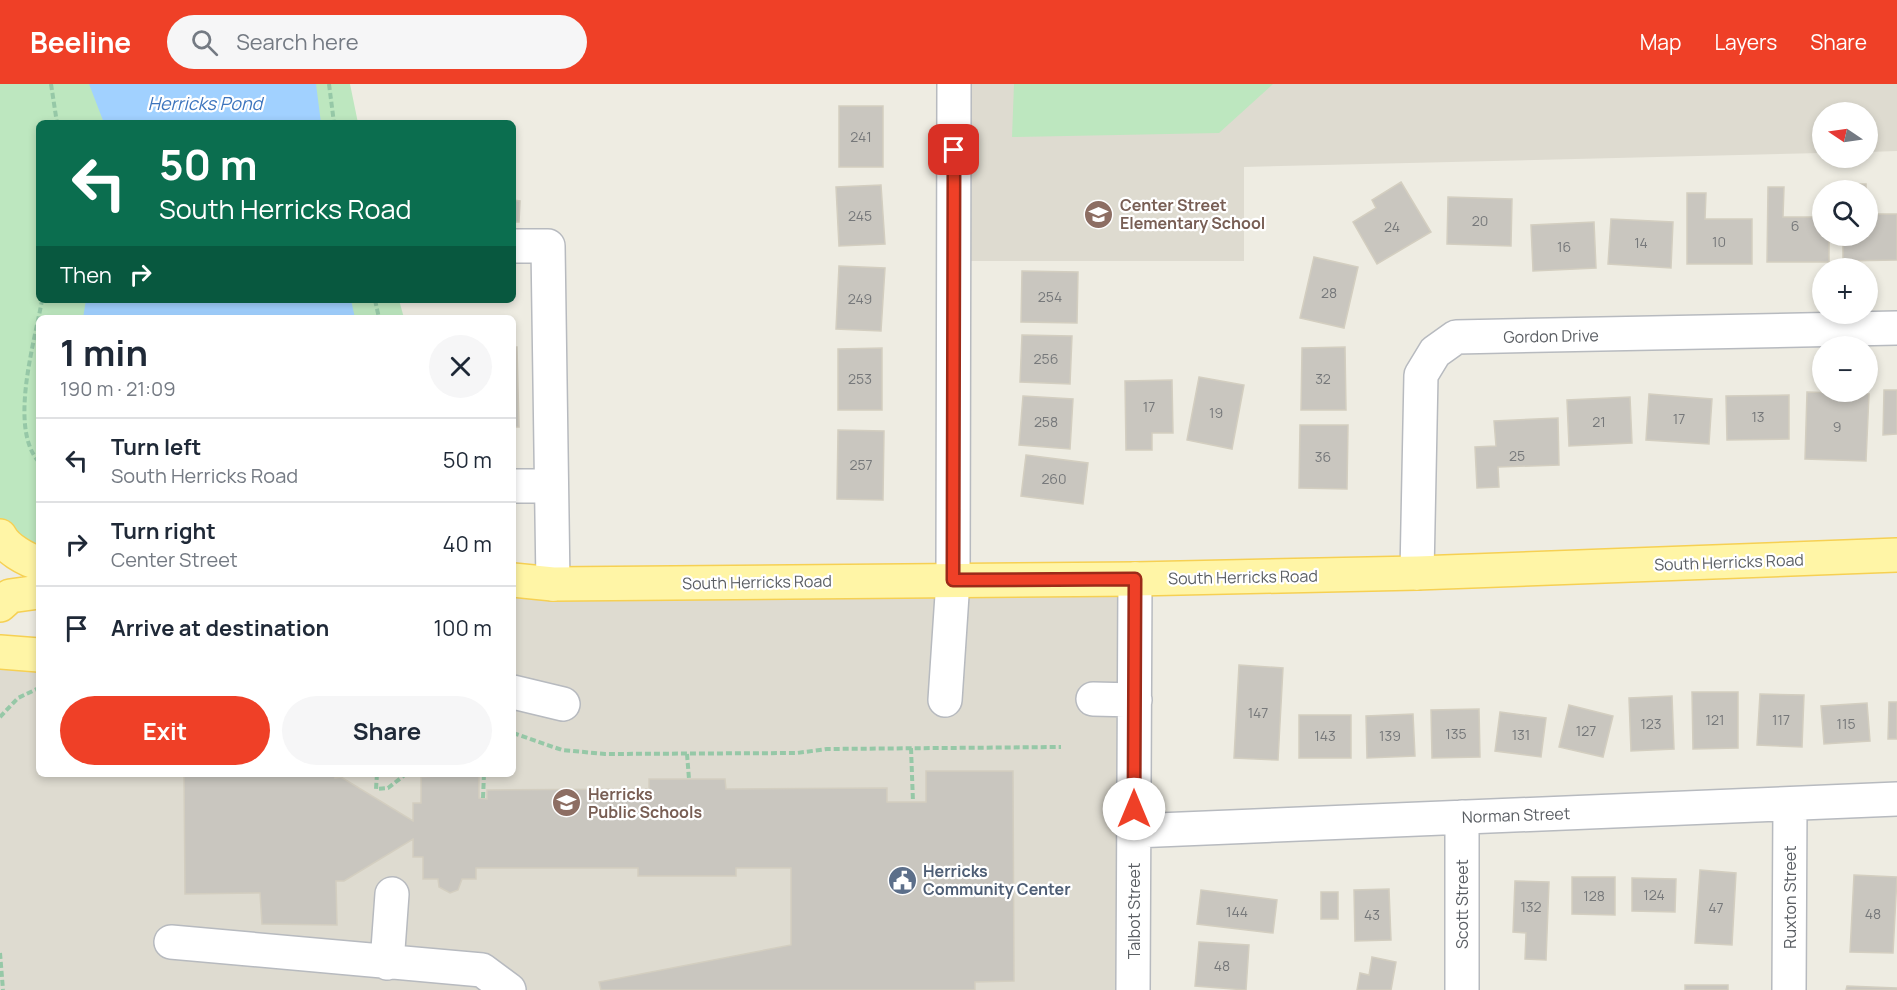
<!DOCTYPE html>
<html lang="en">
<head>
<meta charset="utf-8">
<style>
	:root { --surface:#fff; --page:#f6f6f7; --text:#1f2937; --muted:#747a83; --line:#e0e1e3; --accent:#ef4027 }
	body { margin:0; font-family:Manrope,sans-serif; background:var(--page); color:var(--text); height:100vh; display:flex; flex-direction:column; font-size:22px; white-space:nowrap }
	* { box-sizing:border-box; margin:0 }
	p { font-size:20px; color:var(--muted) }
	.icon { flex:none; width:33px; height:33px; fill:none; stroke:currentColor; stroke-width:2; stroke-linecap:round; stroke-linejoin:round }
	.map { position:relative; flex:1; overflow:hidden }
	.sheet { position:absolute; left:36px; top:231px; width:480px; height:462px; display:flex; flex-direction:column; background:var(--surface); border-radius:9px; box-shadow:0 3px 9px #0003 }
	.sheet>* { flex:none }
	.banner { position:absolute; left:36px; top:36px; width:480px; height:183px; border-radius:9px; box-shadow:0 3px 9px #0003; background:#0b6e4f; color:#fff; overflow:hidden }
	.needle { width:39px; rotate:283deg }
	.buttons { position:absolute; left:1812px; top:18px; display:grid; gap:12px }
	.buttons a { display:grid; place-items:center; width:66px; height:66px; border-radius:50%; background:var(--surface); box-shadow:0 3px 9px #0003; font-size:30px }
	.pin { position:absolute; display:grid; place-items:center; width:51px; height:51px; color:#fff; margin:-26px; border-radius:12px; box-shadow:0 3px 9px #0006 }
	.me { position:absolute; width:66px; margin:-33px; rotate:0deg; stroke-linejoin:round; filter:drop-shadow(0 0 4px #0008) }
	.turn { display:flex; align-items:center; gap:21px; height:126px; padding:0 24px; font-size:27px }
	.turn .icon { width:78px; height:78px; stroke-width:2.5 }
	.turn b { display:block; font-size:42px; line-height:51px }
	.then { display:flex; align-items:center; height:57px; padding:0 24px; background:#0003; gap:12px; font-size:22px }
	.round { display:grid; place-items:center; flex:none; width:63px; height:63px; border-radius:32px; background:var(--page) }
	.summary { display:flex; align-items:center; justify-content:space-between; height:102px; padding:0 24px }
	h1 { font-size:36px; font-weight:700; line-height:45px }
	.primary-button { display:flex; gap:12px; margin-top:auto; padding:12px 24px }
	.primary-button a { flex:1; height:69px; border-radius:36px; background:var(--accent); color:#fff; font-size:24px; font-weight:700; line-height:69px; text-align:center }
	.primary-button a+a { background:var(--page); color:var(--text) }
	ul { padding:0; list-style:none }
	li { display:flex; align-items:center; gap:18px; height:84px; padding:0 24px; border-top:2px solid var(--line) }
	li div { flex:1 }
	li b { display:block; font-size:22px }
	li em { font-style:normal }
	header { display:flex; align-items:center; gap:36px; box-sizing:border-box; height:84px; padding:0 30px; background:var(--accent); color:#fff }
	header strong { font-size:28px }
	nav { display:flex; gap:33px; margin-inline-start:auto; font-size:21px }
	.search { width:420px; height:54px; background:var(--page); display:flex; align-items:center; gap:15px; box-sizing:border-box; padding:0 21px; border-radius:33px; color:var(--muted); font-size:22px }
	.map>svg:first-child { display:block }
	.education { fill:#dedbd0 }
	.green { fill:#bde7bf }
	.water { fill:#a1d1ff }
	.building { fill:#c9c6bf; stroke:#d3cec0; stroke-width:1.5 }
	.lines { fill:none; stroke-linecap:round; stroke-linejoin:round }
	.minor-casing { stroke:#b7babf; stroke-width:36 }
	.major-casing { stroke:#f6d053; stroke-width:36 }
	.path { stroke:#96c8a7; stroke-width:4; stroke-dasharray:6 3; stroke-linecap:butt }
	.minor { stroke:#fff; stroke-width:33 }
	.major { stroke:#fff5a6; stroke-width:33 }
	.route-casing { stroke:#9b2a19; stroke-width:15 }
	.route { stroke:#ef4027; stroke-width:10 }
	.labels { text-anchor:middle; stroke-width:4.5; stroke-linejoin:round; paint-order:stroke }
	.number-label { font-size:14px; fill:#76787a }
	.education-label { font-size:16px; font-weight:bold; fill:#785e54; stroke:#fff; text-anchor:start }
	.street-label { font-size:16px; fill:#5a5e63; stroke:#fff }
	.service-label { font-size:16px; font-weight:bold; fill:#4e5e75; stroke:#fff; text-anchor:start }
	.water-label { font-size:18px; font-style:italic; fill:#3d75be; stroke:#fff }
</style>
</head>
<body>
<header>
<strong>Beeline</strong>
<div class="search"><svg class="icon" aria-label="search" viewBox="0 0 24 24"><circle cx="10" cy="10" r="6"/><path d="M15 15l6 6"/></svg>Search here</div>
<nav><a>Map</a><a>Layers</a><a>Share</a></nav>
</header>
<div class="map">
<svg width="1897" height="906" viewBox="0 0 1897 906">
	<rect width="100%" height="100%" fill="#eeece2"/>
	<path class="education" d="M954 0H1897V67L1868 68V28H1822V69L1244 83V177H954Z
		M1135 495 1133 906H0V568L39 571V690H513V506Z"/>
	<path class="green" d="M0 0H350L358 39H39V216H399L404 234H39V479L0 452Z
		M1014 0H1273L1219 49 1012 53Z"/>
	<path class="water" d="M89 0H316L321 39H104Z
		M86 216H351L355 234H83Z"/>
	<path class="building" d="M839 22H883V83H839Z
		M1401 98 1431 148 1377 180 1353 138 1376 124 1372 116Z
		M1843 100H1866V106H1843Z
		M881 101 885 160 839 162 836 103Z
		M1768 103H1784L1783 133H1822V152H1829V178H1767Z
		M1687 109H1706L1705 135H1752V180H1687Z
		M1448 113 1512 115 1511 162 1447 160Z
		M513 116 520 117 519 138H513Z
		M1868 130H1897V176L1843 177V152H1868Z
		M1611 135 1673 138 1671 184 1608 180Z
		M1594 138 1596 184 1533 187 1531 141Z
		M1314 173 1358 183 1344 244 1300 234Z
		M839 182 885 184 881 247 836 245Z
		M1022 187 1078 188 1077 239 1021 238Z
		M1022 251 1072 252 1070 300 1020 298Z
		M513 263H517L519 343H513Z
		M1345 263 1346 326H1301L1302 264Z
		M882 264V326H838V265Z
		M1199 293 1244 301 1232 365 1187 356Z
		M1172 296 1173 349H1152V366H1126L1125 297Z
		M1884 306H1897V350L1883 351Z
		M1807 308 1869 310 1866 377 1805 375Z
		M1649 310 1712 315 1709 360 1646 356Z
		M1789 311V355L1727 356 1726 312Z
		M1023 312 1073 315 1070 365 1019 361Z
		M1630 313 1632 359 1569 362 1567 316Z
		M1558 334 1559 381 1498 383 1499 403 1477 404 1475 363 1496 362 1494 337Z
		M1300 341H1348L1347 405 1299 404Z
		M838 346 884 347 883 416 837 415Z
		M1026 371 1088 379 1083 420 1021 412Z
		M1239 581 1283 584 1278 676 1234 674Z
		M1692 608H1738V664L1693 665Z
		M1760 610 1804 611 1802 663 1757 661Z
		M1672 612 1674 665 1631 667 1629 614Z
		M1889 618H1897V655H1888Z
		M1867 619 1870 657 1824 660 1821 622Z
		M1569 621 1613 632 1603 673 1559 663Z
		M1479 625 1480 673 1432 674 1431 626Z
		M1500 628 1546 634 1541 673 1495 667Z
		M1413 630 1415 672 1367 674 1366 632Z
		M1299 631H1351V674H1299Z
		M926 687H1013L1014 897 975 898V906H601L599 898 791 861V784H736V792H638V784H476V795H462L458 806 450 809 439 803 438 795H423V773H413V755L344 797H336L337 841 262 840 260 809 185 810 184 690H335V694L341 693 413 737V719H421V693L437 692 438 690 479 692V714L487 715V706L649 705V695H725L726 705 887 704V718H926Z
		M1700 786 1736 789 1732 861 1695 859Z
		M1854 791 1897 793 1893 869 1850 868Z
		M1572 793H1615V831L1572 830Z
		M1632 794 1676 795 1675 828 1632 827Z
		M1515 797 1549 798 1546 876 1525 875 1526 849 1513 848Z
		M1389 805 1391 856 1355 857 1354 806Z
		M1201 806 1277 816 1273 849 1197 840Z
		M1321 808H1338V835H1321Z
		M1199 858 1249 861 1246 906 1195 902Z
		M1372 873 1396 878 1391 906H1357L1360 889 1369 891Z
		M1685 901H1728V906H1685Z
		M1847 902 1897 904V906H1846Z"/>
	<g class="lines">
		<defs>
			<path id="minor" d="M513 162H548L553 500
				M513 402H551
				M1417 489 1421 291 1435 268 1456 253 1897 244
				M513 608 563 620
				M1093 615 1135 616
				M945 616 953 496 954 0
				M1462 733V906
				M1134 747 1897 715
				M171 858 482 886 509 906
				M387 879 392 810
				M1133 906 1135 495
				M1789 906 1790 720"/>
			<path id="major" d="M0 452C6 464 26 476 39 479
				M513 496 553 500 1135 495 1417 489 1897 471
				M0 521 10 512 39 508
				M0 568 39 571"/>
		</defs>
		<use href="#minor" class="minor-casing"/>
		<use href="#major" class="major-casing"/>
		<path class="path" d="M51 0 57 39
			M329 0 334 39
			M375 216 379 234
			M39 378C8 344 35 257 42 216
			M0 633 18 614 39 604
			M513 649 562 666 605 670 797 669 827 665 1061 663
			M911 664 913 718
			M687 670 689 695
			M377 690 376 705 388 704 406 690
			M483 714 484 690
			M0 869 3 906"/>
		<use href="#minor" class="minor"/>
		<use href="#major" class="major"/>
	</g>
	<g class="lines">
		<defs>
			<path id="route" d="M954 66 953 496 1135 495 1134 725"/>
		</defs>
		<use href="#route" class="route-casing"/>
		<use href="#route" class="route"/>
	</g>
	<defs>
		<symbol id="school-disc" viewBox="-11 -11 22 22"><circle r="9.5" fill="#8d6e63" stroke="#fff"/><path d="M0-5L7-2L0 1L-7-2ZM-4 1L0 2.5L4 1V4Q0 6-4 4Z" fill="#fff"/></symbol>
		<symbol id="civic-disc" viewBox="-11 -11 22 22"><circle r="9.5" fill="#5c6f8a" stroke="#fff"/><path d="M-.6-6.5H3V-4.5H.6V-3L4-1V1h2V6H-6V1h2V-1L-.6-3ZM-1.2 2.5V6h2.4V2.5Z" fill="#fff"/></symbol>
	</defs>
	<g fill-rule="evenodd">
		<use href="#school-disc" x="1082" y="114" width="33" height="33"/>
		<use href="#school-disc" x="550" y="702" width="33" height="33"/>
		<use href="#civic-disc" x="886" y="780" width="33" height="33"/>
	</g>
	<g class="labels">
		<g class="number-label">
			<text x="861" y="58">241</text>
			<text x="860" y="137">245</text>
			<text x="1480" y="142">20</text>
			<text x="1795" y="147">6</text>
			<text x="1392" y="148">24</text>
			<text x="1719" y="163">10</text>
			<text x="1641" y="164">14</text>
			<text x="1564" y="168">16</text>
			<text x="1329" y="214">28</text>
			<text x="1050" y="218">254</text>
			<text x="860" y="220">249</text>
			<text x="1046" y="280">256</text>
			<text x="860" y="300">253</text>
			<text x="1323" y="300">32</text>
			<text x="1149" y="328">17</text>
			<text x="1216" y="334">19</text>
			<text x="1758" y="338">13</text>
			<text x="1679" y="340">17</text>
			<text x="1046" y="343">258</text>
			<text x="1599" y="343">21</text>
			<text x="1837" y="348">9</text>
			<text x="1517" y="377">25</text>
			<text x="1323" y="378">36</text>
			<text x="861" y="386">257</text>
			<text x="1054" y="400">260</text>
			<text x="1258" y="634">147</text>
			<text x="1715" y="641">121</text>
			<text x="1781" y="641">117</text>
			<text x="1651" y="645">123</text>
			<text x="1846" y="645">115</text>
			<text x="1586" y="652">127</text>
			<text x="1456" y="655">135</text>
			<text x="1521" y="656">131</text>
			<text x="1325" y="657">143</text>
			<text x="1390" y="657">139</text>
			<text x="1654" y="816">124</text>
			<text x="1594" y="817">128</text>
			<text x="1531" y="828">132</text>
			<text x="1716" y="829">47</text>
			<text x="1237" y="833">144</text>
			<text x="1873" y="835">48</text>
			<text x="1372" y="836">43</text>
			<text x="1222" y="887">48</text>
		</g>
		<g class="education-label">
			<text x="1120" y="127">Center Street<tspan x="1120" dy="18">Elementary School</tspan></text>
			<text x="588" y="716">Herricks<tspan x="588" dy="18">Public Schools</tspan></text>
		</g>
		<g class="street-label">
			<text transform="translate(1551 252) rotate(-1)" y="6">Gordon Drive</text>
			<text transform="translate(1729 478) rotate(-2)" y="6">South Herricks Road</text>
			<text transform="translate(1243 493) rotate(-1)" y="6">South Herricks Road</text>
			<text transform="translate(757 498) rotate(-1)" y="6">South Herricks Road</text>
			<text transform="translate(1516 731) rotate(-2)" y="6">Norman Street</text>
			<text transform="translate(1790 813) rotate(-90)" y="6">Ruxton Street</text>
			<text transform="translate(1462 820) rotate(-90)" y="6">Scott Street</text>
			<text transform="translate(1134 827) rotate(-90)" y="6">Talbot Street</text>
		</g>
		<g class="service-label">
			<text x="923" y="793">Herricks<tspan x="923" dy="18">Community Center</tspan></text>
		</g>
		<g class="water-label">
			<text x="205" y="26">Herricks Pond</text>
		</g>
	</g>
</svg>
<div class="buttons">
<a><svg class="needle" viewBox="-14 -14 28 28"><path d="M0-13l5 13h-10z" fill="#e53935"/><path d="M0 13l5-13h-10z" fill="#747a83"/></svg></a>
<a><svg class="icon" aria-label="search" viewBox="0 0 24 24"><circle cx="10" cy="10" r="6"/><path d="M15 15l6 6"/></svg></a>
<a>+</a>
<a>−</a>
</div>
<div class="pin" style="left:954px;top:66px;background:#d93025"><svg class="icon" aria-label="arrive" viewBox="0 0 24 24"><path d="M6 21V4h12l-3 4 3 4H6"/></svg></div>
<svg class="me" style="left:1134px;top:725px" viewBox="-20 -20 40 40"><circle r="19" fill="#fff"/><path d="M0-13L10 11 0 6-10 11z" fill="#ef4027"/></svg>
<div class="banner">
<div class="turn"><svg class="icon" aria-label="left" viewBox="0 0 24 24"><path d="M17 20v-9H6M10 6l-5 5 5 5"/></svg><div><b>50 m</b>South Herricks Road</div></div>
<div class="then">Then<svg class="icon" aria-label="right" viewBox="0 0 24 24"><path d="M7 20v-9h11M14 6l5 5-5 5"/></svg></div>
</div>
<section class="sheet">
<div class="summary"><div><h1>1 min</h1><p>190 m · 21:09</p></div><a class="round"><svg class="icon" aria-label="close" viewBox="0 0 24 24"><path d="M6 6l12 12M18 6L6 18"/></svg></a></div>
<ul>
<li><svg class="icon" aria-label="left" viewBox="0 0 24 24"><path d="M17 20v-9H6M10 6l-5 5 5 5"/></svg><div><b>Turn left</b><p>South Herricks Road</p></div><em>50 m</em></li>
<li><svg class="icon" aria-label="right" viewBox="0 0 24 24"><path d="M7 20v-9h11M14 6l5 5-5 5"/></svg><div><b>Turn right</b><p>Center Street</p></div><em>40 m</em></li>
<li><svg class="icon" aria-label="arrive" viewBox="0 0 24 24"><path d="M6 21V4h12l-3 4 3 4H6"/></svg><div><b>Arrive at destination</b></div><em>100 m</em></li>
</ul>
<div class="primary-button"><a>Exit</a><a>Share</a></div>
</section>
</div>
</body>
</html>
